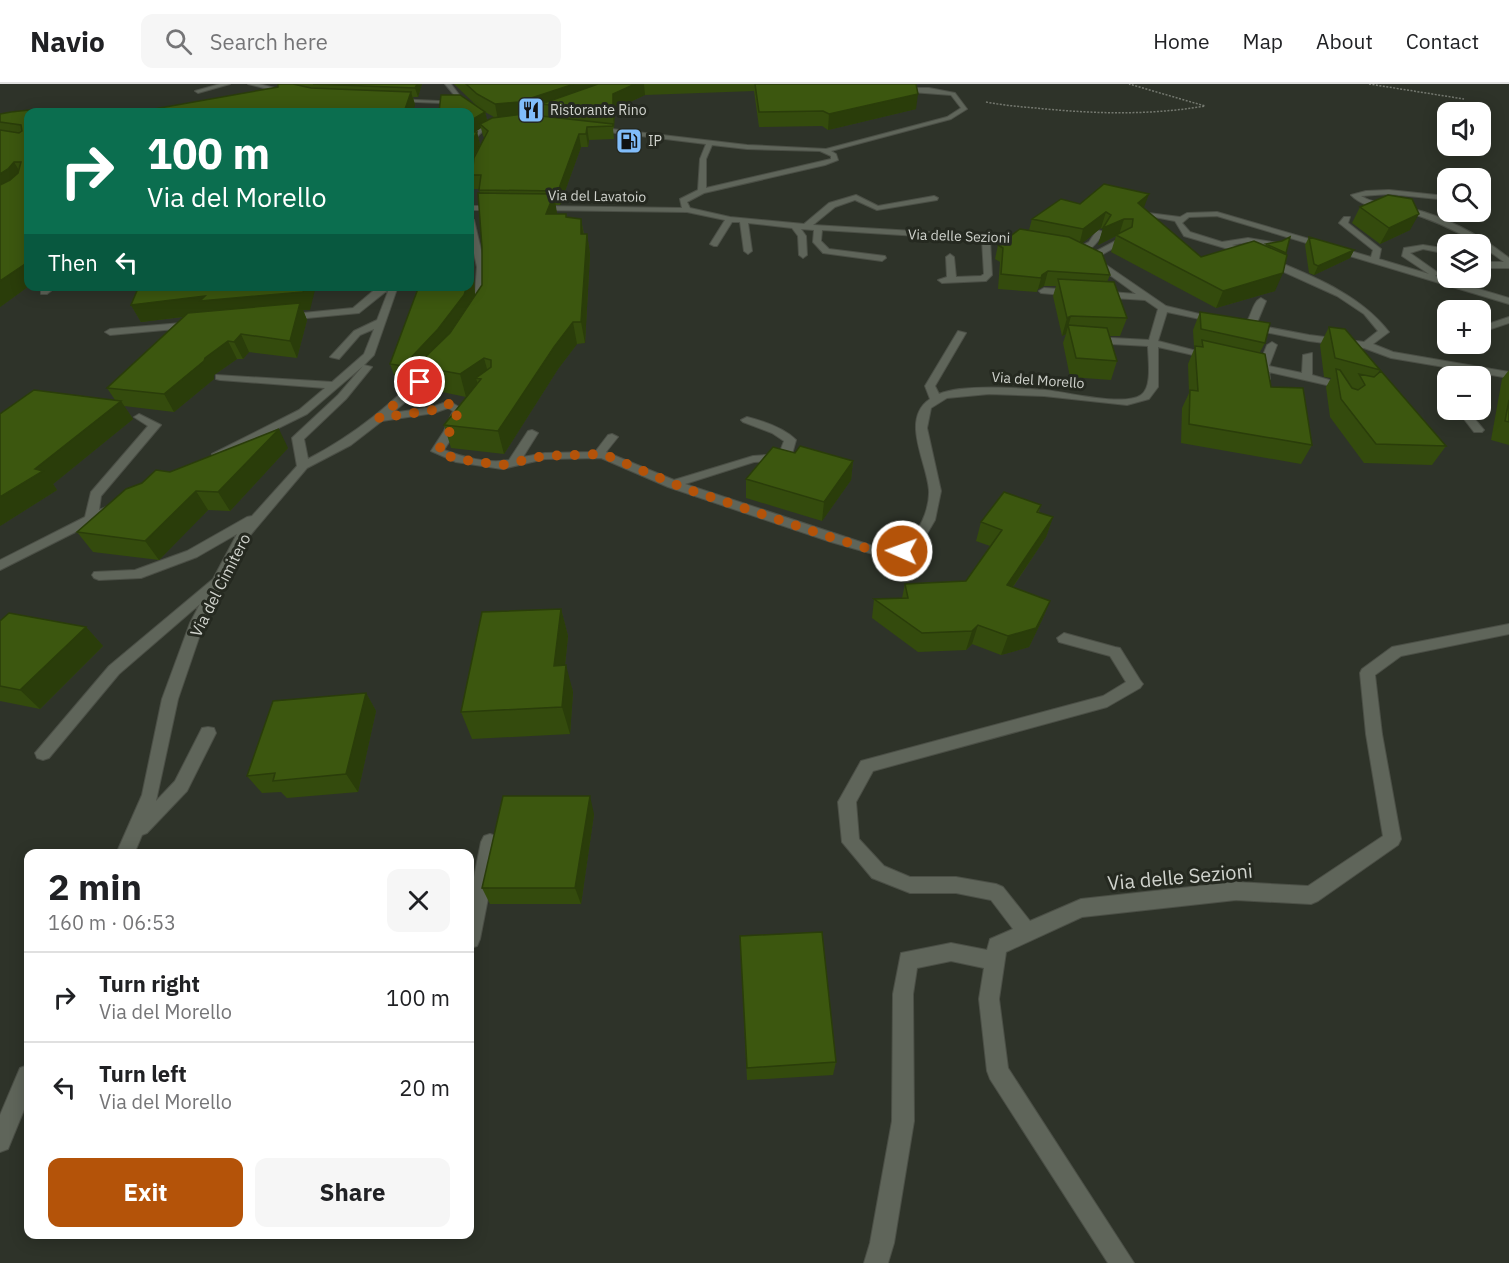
<!DOCTYPE html>
<html lang="en">
<head>
<meta charset="utf-8">
<style>
	:root { --surface:#fff; --page:#f6f6f6; --text:#202124; --muted:#757577; --line:#e0e0e0; --accent:#b45309 }
	body { margin:0; font-family:"IBM Plex Sans",sans-serif; background:var(--page); color:var(--text); height:100vh; display:flex; flex-direction:column; font-size:22px; white-space:nowrap }
	* { box-sizing:border-box; margin:0 }
	p { font-size:20px; color:var(--muted) }
	.icon { flex:none; width:33px; height:33px; fill:none; stroke:currentColor; stroke-width:2; stroke-linecap:round; stroke-linejoin:round }
	.map { position:relative; flex:1; overflow:hidden }
	.side { position:absolute; left:24px; top:765px; width:450px; height:390px; display:flex; flex-direction:column; background:var(--surface); border-radius:12px; box-shadow:0 3px 15px #0003 }
	.side>* { flex:none }
	.guide { position:absolute; left:24px; top:24px; width:450px; height:183px; border-radius:12px; box-shadow:0 3px 15px #0003; background:#0b6e4f; color:#fff; overflow:hidden }
	.tools { position:absolute; left:1437px; top:18px; display:grid; gap:12px }
	.tools a { display:grid; place-items:center; width:54px; height:54px; border-radius:12px; background:var(--surface); box-shadow:0 3px 15px #0003; font-size:30px }
	.pin { position:absolute; display:grid; place-items:center; width:51px; height:51px; color:#fff; margin:-26px; border:3px solid #fff; border-radius:50%; box-shadow:0 2px 6px #0007 }
	.me { position:absolute; width:66px; margin:-33px; rotate:272deg; stroke-linejoin:round; filter:drop-shadow(0 0 4px #0008) }
	.turn { display:flex; align-items:center; gap:21px; height:126px; padding:0 24px; font-size:27px }
	.turn .icon { width:78px; height:78px; stroke-width:2.5 }
	.turn b { display:block; font-size:42px; line-height:51px }
	.then { display:flex; align-items:center; height:57px; padding:0 24px; background:#0003; gap:12px; font-size:22px }
	.round { display:grid; place-items:center; flex:none; width:63px; height:63px; border-radius:12px; background:var(--page) }
	.headline { display:flex; align-items:center; justify-content:space-between; height:102px; padding:0 24px }
	h1 { font-size:36px; font-weight:800; line-height:45px }
	.action { display:flex; gap:12px; margin-top:auto; padding:12px 24px }
	.action a { flex:1; height:69px; border-radius:12px; background:var(--accent); color:#fff; font-size:24px; font-weight:800; line-height:69px; text-align:center }
	.action a+a { background:var(--page); color:var(--text) }
	ul { padding:0; list-style:none }
	li { display:flex; align-items:center; gap:18px; height:90px; padding:0 24px; border-top:2px solid var(--line) }
	li div { flex:1 }
	li b { display:block; font-size:22px }
	li em { font-style:normal }
	header { display:flex; align-items:center; gap:36px; box-sizing:border-box; height:84px; padding:0 30px; background:var(--surface); border-bottom:2px solid var(--line) }
	header strong { font-size:28px }
	nav { display:flex; gap:33px; margin-inline-start:auto; font-size:21px }
	.search { width:420px; height:54px; background:var(--page); display:flex; align-items:center; gap:15px; box-sizing:border-box; padding:0 21px; border-radius:12px; color:var(--muted); font-size:22px }
	.map>svg:first-child { display:block }
	.lines { fill:none; stroke-linecap:round; stroke-linejoin:round }
	.minor-casing { stroke:#4b4f46; stroke-width:2 }
	.path { stroke:#74786f; stroke-width:1.5; stroke-dasharray:2 1.5; stroke-linecap:butt }
	.minor { fill:#5f655a; fill-rule:evenodd }
	.wall { fill:#344b0d; fill-rule:evenodd }
	.shaded-wall { fill:#2a3d0a }
	.building { fill:#3c570f; stroke:#2a3d0a; stroke-width:1.5 }
	.route { stroke:#b45309; stroke-width:10; stroke-dasharray:0 18 }
	.labels { text-anchor:middle; stroke-width:6; stroke-linejoin:round; paint-order:stroke }
	.far-poi-label { font-size:14px; fill:#d0d3cd; stroke:#252920; text-anchor:start }
	.far-street-label { font-size:14px; fill:#d0d3cd; stroke:#252920 }
	.street-label { font-size:16px; fill:#d0d3cd; stroke:#252920 }
	.near-street-label { font-size:20px; fill:#d0d3cd; stroke:#252920 }
</style>
</head>
<body>
<header>
<strong>Navio</strong>
<div class="search"><svg class="icon" aria-label="search" viewBox="0 0 24 24"><circle cx="10" cy="10" r="6"/><path d="M15 15l6 6"/></svg>Search here</div>
<nav><a>Home</a><a>Map</a><a>About</a><a>Contact</a></nav>
</header>
<div class="map">
<svg width="1509" height="1179" viewBox="0 0 1509 1179">
	<rect width="100%" height="100%" fill="#2e3329"/>
	<g class="lines">
		<defs>
			<path id="minor" d="M220 0H230L198 9 195 7Z
				M248 0H259L291 8 288 10Z
				M445 0H451L466 20 392 17 395 15 460 18Z
				M896 4H929L955 9 967 25 951 35 831 67 836 70 838 76 825 81 704 109 687 118 690 124 730 133 804 140 829 119 856 111 878 122 934 112 938 114 937 116 877 126 855 116 835 123 813 141 1029 154V158H1026L990 156 992 191 986 197 942 199 938 196 947 193 946 173 950 170 954 173 956 193 981 192 984 190 982 156 822 146 821 157 829 165 885 172 886 174 882 177 823 169 813 158 814 146 801 145 806 152 807 171 803 174 799 171 798 152 792 144 748 139 752 167 748 170 744 167 740 138H732L717 162H714L710 160 725 136 687 128 537 126 533 124 537 122 682 124 680 115 698 106 700 75 706 60 592 46 594 43 747 61 826 65 947 33 961 24 951 11 898 7ZM712 61 747 65 820 67 831 72V75L706 104V75Z
				M499 38 501 41 484 46 470 59V54L480 44Z
				M1389 106 1446 112 1448 116 1389 110 1361 112C1376 121 1394 120 1410 124 1446 133 1480 151 1509 174V184H1480V178H1504C1479 159 1453 144 1422 133 1401 125 1367 128 1351 111L1366 107Z
				M470 122H498L502 124 498 126H470Z
				M1217 128 1371 173 1373 166 1339 139 1344 133H1350L1348 139 1381 165 1379 175 1429 190 1402 172 1404 164 1423 161 1448 165V170L1423 165 1410 169 1437 188 1438 190 1435 192 1509 214V220L1217 132 1189 133 1182 139 1190 148 1222 158 1248 154 1278 159V163H1275L1248 158 1232 161 1248 165C1297 187 1355 204 1389 248L1373 260 1393 268 1509 288V294L1391 274 1364 264 1309 257 1245 244 1243 242C1252 235 1251 219 1261 214L1266 217 1256 241 1309 251 1364 258 1378 247 1364 230 1337 212 1242 169 1184 152 1175 137 1144 131 1148 129 1180 133 1187 129Z
				M470 134 474 136 485 183 484 222 479 225 474 222 477 183 470 151Z
				M1097 146 1104 148C1097 159 1090 169 1076 169V165L1089 158Z
				M1123 153H1126V157L1096 174 1166 222 1224 236 1219 239 1167 228 1158 257 1216 272 1211 275 1158 263V303L1149 315 1127 321 1044 312 989 310 947 314 931 324 927 344 941 407 935 436 921 460 902 471 873 470 831 458 668 403 601 374 545 375 502 385 456 378 431 367 444 347 453 327 448 324 434 329 382 337 351 361 307 384 247 455 204 539 178 615 156 717 175 697 202 644 208 643 214 644 216 649 187 707 147 749 142 751 134 770H116L142 711 162 615 190 539 200 520 119 590 49 674 43 676 37 674 35 669 109 582 213 495 237 450 197 473 141 494 99 496 94 494 92 491 94 488 135 486 187 467 247 433 252 432 297 382 292 354 294 352 338 311 363 282 307 330 216 375 212 374V370L299 326 325 304 220 296 216 295V291L332 298 364 270 374 245 360 251 339 275 330 273 354 247 377 236 389 205 359 229 286 236 283 235V231L353 224 379 202H398L374 271 364 281 372 283 346 315 304 355 308 375C356 350 393 319 431 280H439V284L408 316 392 329 432 323 449 317 464 326 456 347 444 366C462 373 489 380 509 376L528 347 532 346 538 349 523 373 545 369 595 368 608 351 612 350 618 353 606 368 674 396 753 372 779 370 784 357 772 349 743 338 741 336 747 333C763 337 784 344 796 356L789 381H781L779 377 754 378 685 400 873 462C881 462 894 465 901 461 919 453 930 424 929 406 927 378 900 335 930 315L925 302 958 247 966 249 935 302 939 310C962 300 1019 304 1045 306 1067 308 1123 323 1141 311 1153 303 1148 274 1148 262L1093 259 1088 256 1093 253 1149 256 1158 225 1145 216 1098 213 1093 210 1098 207 1136 210 1085 173Z
				M46 202H57L47 210H41V206Z
				M1044 204 1074 206 1079 209 1074 212 1041 209 1039 207Z
				M1509 233V239L1485 247 1480 244 1482 242Z
				M194 238 197 239V243L110 251 105 248 110 245Z
				M1272 258 1277 261 1269 282 1302 289 1303 271 1312 269V291L1354 303 1349 306 1269 288 1270 295H1262L1258 285 1244 280 1249 277 1260 279 1267 261Z
				M1457 326H1467L1484 346 1482 348H1474Z
				M139 330 161 341 101 412 99 426 109 422 113 423 115 426 113 429 0 486V476L85 433 91 408 148 342 134 333Z
				M1509 540V550L1401 572 1375 591 1382 650 1401 755 1398 761 1318 817 1311 820 1236 816 1082 833 1006 868 999 915 1008 984 1134 1179H1108L990 995 987 987 979 915 984 884 951 877 917 884 913 910 914 1037 894 1159 888 1179H864L870 1159 892 1037 893 910 901 869 951 859 987 866 990 855 1013 845 991 816 956 809H910L872 794 842 758 838 718 861 677 1103 612 1126 598 1110 572 1059 558 1057 554 1064 549 1115 563 1120 564 1140 596 1143 600 1140 604 1107 623 873 687 856 718 859 755 884 782 910 793H956L996 800 1003 803 1030 837 1081 815 1236 798 1308 802 1383 752 1366 650 1360 589 1362 585 1392 563Z
				M490 750 496 752 499 758 480 855 477 862 470 864V813L481 758 484 752Z
				M28 981V1016L8 1065 0 1068V1031L20 984Z"/>
		</defs>
		<use href="#minor" class="minor-casing"/>
		<path class="path" d="M1369 0 1464 15
			M986 18C1006 22 1026 23 1046 25 1100 30 1152 31 1205 22L1129 0"/>
		<use href="#minor" class="minor"/>
	</g>
	<path class="wall" d="M278 0H422L418 13H413L415 21 155 27 154 25 278 3Z
		M454 0H916V25L828 46 822 42 759 43 754 7 645 11 615 25 614 44H613L614 55 589 56 588 63H581L560 121H555L557 130H566L567 133 581 135 584 150H587L590 170 585 259 577 260 558 285 504 370 451 364 444 341 466 313 423 304 419 290 409 300 397 299 390 280 470 202V162L473 177 475 211 482 201V163L480 109 479 105H470V85L473 83 485 54 483 52 481 44 475 48H477L480 61 470 79 477 22ZM542 27 543 32 530 31ZM485 28 494 33 487 36Z
		M28 28 29 202 0 223V30Z
		M1080 120 1144 124 1201 173 1266 162V160L1286 169 1275 207 1216 224 1111 168 1116 152 1098 161 1103 145 1101 144 1082 159 1110 191 1107 198 1127 234 1120 252H1110L1117 277 1111 296 1070 293 1063 259 1066 250 1062 252 1053 212 1056 202H1044L1038 205 1037 208 998 205 1000 178 995 175 998 161 1029 146 1032 135Z
		M1360 123 1410 146 1380 160 1352 139Z
		M1309 153 1354 166 1350 174 1314 191 1309 189 1305 161Z
		M131 221 310 226H303L307 236 297 274 249 268 243 275H237L214 291V295L174 328 124 322 133 335 53 400 57 406 0 442 115 316 107 304 183 233 141 238Z
		M1200 228 1265 259 1260 268 1271 303 1312 361 1301 380 1181 359 1182 324 1189 309 1188 280 1195 263H1194L1193 246Z
		M1329 243 1380 286 1378 289 1446 362 1432 381 1364 379 1330 333 1326 303 1331 294 1324 293 1320 261Z
		M1509 286V361L1491 356 1502 295Z
		M288 364 230 427 208 426 159 476 93 468 77 448 170 388Z
		M795 369 853 377 851 396 822 437 746 414V395Z
		M1041 421 1039 428 1053 433 1046 453 1013 503 1050 517 1042 536 1029 563 1001 571 972 560 966 566 918 568 872 534 874 515 902 514 905 500 966 497 990 462 976 457 981 438Z
		M561 525 568 552 565 581 573 608 570 650 472 655 461 628Z
		M0 537 86 543 103 562 40 625 0 617Z
		M366 609 376 627 358 708 287 714 281 708 262 709 247 692Z
		M594 730 581 820H490L482 804Z
		M740 852 836 978 833 991 747 996Z"/>
	<path class="shaded-wall" d="M417 0H422L418 13 415 4Z
		M574 0H618L541 20 542 27 522 34 498 36 495 20Z
		M635 0H644L645 11 615 25 614 44 613 28V10Z
		M411 8 415 21 413 28H404Z
		M918 10 916 25 828 46 829 30Z
		M485 28 488 40H480L481 44 470 51V37Z
		M587 43 589 56 588 63 586 50Z
		M477 48 480 61 470 79V61Z
		M579 50 581 63 560 121 558 107Z
		M14 78 23 93 0 111V90Z
		M554 110 557 129 549 150 546 130Z
		M1149 110 1143 126 1138 119Z
		M1106 128 1101 144 1079 162 1083 145Z
		M1419 130 1410 146 1380 160 1389 144Z
		M581 135 584 154 581 150Z
		M1124 135 1119 151H1116V152L1098 161 1103 144Z
		M587 150 590 170 585 259 581 238Z
		M470 162 473 177 475 211 443 263 416 282 419 290 409 300 403 282 467 202H470Z
		M1354 166 1350 174 1314 191 1318 182Z
		M28 178 29 202 0 223V197Z
		M1048 187 1044 202 1038 205 1042 191Z
		M1283 189 1275 207 1216 224 1223 207Z
		M305 202H316L310 226H303L307 236 297 274 290 257 206 230 141 238 131 221 205 212Z
		M1071 232 1066 250 1062 252 1067 234Z
		M573 238 577 260 558 285 504 370 498 347 554 263Z
		M241 250 249 268 243 275 234 258Z
		M228 257 237 275 214 291V295L174 328 164 310 205 274Z
		M484 274 490 296 476 294 479 304 466 313 460 290Z
		M121 317 133 335 53 400 57 406 0 442V413Z
		M279 345 288 364 230 427 218 408Z
		M853 377 851 396 822 437 824 418Z
		M196 407 208 426 159 476 145 457Z
		M1053 433 1046 453 1001 520 1007 501Z
		M1050 517 1042 536 1029 563 1001 571 1008 552Z
		M561 525 568 552 562 609 554 582Z
		M978 541 972 560 966 566 972 547Z
		M86 543 103 562 40 625 20 606Z
		M566 581 573 608 570 650 562 623Z
		M366 609 376 627 358 708 346 690Z
		M590 712 594 730 581 820 575 804Z"/>
	<path class="building" d="M278 0H293L311 4 411 8 404 28H148L156 27 154 25 278 3Z
		M313 0H417L415 4Z
		M466 0H574L519 18 495 20 477 10Z
		M598 0H635L613 10V28L541 20Z
		M755 0H916L918 10 829 30 823 27 759 28Z
		M441 11H460L485 28 470 37V28H439Z
		M38 25 40 28H28V178L0 197V101L10 96 18 89 21 78H14L8 85 0 90V46L19 49 22 47 21 41 0 38V30L11 28Z
		M523 30 613 40V42L587 43 586 50H579L558 107 479 106 481 91H470V85L473 83 474 74 488 47 480 40 492 34Z
		M470 48H477L470 61Z
		M1104 100 1149 110 1138 119 1201 173 1254 157 1287 171 1283 189 1223 207 1116 151 1132 143 1133 135H1124L1103 144 1111 131 1106 128 1083 145 1032 135 1061 115 1080 120Z
		M478 109 554 110 546 130H566V133L581 135V150H587L581 238H573L554 263 498 347 444 341 481 295 476 294 491 283V276L484 274 460 290 416 282 450 249 482 201V163Z
		M1388 111 1412 115 1419 130 1389 144 1360 123Z
		M1020 145 1069 153 1102 169 1110 191 1048 187 1042 191 1041 194 1001 190 1003 164 998 161Z
		M1290 153 1286 169 1266 160 1282 157Z
		M1309 153 1354 166 1318 182 1314 180Z
		M1058 195 1114 198 1127 234 1071 232 1067 234Z
		M139 202H305L303 208 200 217 205 212 131 221Z
		M419 202H467L464 211 438 245 403 282 390 280Z
		M300 219 290 257 241 250 234 258 228 257 205 274 204 277 164 310 107 304 188 229Z
		M1200 228 1270 239 1265 259 1201 245Z
		M1068 241 1107 244 1117 277 1076 274Z
		M1329 243 1345 245 1380 286 1335 274Z
		M1202 256 1265 270 1271 303 1303 304 1312 361 1189 340 1190 306 1198 307 1195 262 1203 263Z
		M1336 285 1340 286 1352 304 1358 306 1365 301 1359 290 1374 293 1381 287 1446 362 1376 360 1341 315Z
		M34 306 121 317 35 385 43 387 0 413V330Z
		M1509 316V338L1505 337Z
		M279 345 218 408 196 407 145 457 77 448 126 405 142 399 156 386 170 388Z
		M800 362 853 377 824 418 746 395 773 363 795 369Z
		M1004 408 1041 421 1037 428 1053 433 1007 501 1050 517 1036 544 1008 552 978 541 972 547 922 549 874 515 908 514 905 500 966 497 1002 446 981 438Z
		M561 525 554 582 566 581 562 623 461 628 482 528Z
		M9 529 86 543 20 606 0 602V537Z
		M366 609 346 690 273 697 275 689 247 692 273 617Z
		M503 712H590L575 804H482Z
		M822 848 836 978 747 984 740 852Z"/>
	<g class="lines">
		<path class="route" d="M420 298 379 334 434 326 449 320 459 326 450 347 438 367 456 375 502 381 544 372 603 370 684 404 836 455 873 466 902 467"/>
	</g>
	<defs>
		<symbol id="restaurant-square" viewBox="-11 -11 22 22"><rect x="-9" y="-9" width="18" height="18" rx="4" fill="#81bdfa" stroke="#252920"/><path d="M-5-6h1v4h1v-4h1v4h1v-4h1v5L-1.5 .5V6h-2V.5L-5-1ZM5-6V6H3V1.5H1.5Q1.5-4 5-6Z" fill="#111"/></symbol>
		<symbol id="fuel-square" viewBox="-11 -11 22 22"><rect x="-9" y="-9" width="18" height="18" rx="4" fill="#81bdfa" stroke="#252920"/><path d="M-5.5-6h7V0h2V4h1.3V-2.5L3-4.5l.8-.8L6-3V5H2.5V1h-1V6h-7ZM-4.2-4.7v3.2H.2V-4.7Z" fill="#111"/></symbol>
	</defs>
	<g fill-rule="evenodd">
		<use href="#restaurant-square" x="516" y="11" width="30" height="30"/>
		<use href="#fuel-square" x="614" y="42" width="30" height="30"/>
	</g>
	<g class="labels">
		<g class="far-poi-label">
			<text x="550" y="31">Ristorante Rino</text>
			<text x="648" y="62">IP</text>
		</g>
		<g class="far-street-label">
			<text transform="translate(597 112) rotate(1)" y="5">Via del Lavatoio</text>
			<text transform="translate(959 152) rotate(2)" y="5">Via delle Sezioni</text>
			<text transform="translate(1038 296) rotate(4)" y="5">Via del Morello</text>
		</g>
		<g class="street-label">
			<text transform="translate(220 501) rotate(-63)" y="6">Via del Cimitero</text>
		</g>
		<g class="near-street-label">
			<text transform="translate(1180 793) rotate(-5)" y="7">Via delle Sezioni</text>
		</g>
	</g>
</svg>
<div class="tools">
<a><svg class="icon" aria-label="sound" viewBox="0 0 24 24"><path d="M4 9h4l5-4v14l-5-4H4zM17 9q2 3 0 6"/></svg></a>
<a><svg class="icon" aria-label="search" viewBox="0 0 24 24"><circle cx="10" cy="10" r="6"/><path d="M15 15l6 6"/></svg></a>
<a><svg class="icon" aria-label="layers" viewBox="0 0 24 24"><path d="M12 4l9 5-9 5-9-5zM3 14l9 5 9-5"/></svg></a>
<a>+</a>
<a>−</a>
</div>
<div class="pin" style="left:420px;top:298px;background:#d93025"><svg class="icon" aria-label="arrive" viewBox="0 0 24 24"><path d="M6 21V4h12l-3 4 3 4H6"/></svg></div>
<svg class="me" style="left:902px;top:467px" viewBox="-20 -20 40 40"><circle r="17" fill="#b45309" stroke="#fff" stroke-width="3"/><path d="M0-11L8 9 0 5-8 9z" fill="#fff"/></svg>
<div class="guide">
<div class="turn"><svg class="icon" aria-label="right" viewBox="0 0 24 24"><path d="M7 20v-9h11M14 6l5 5-5 5"/></svg><div><b>100 m</b>Via del Morello</div></div>
<div class="then">Then<svg class="icon" aria-label="left" viewBox="0 0 24 24"><path d="M17 20v-9H6M10 6l-5 5 5 5"/></svg></div>
</div>
<section class="side">
<div class="headline"><div><h1>2 min</h1><p>160 m · 06:53</p></div><a class="round"><svg class="icon" aria-label="close" viewBox="0 0 24 24"><path d="M6 6l12 12M18 6L6 18"/></svg></a></div>
<ul>
<li><svg class="icon" aria-label="right" viewBox="0 0 24 24"><path d="M7 20v-9h11M14 6l5 5-5 5"/></svg><div><b>Turn right</b><p>Via del Morello</p></div><em>100 m</em></li>
<li><svg class="icon" aria-label="left" viewBox="0 0 24 24"><path d="M17 20v-9H6M10 6l-5 5 5 5"/></svg><div><b>Turn left</b><p>Via del Morello</p></div><em>20 m</em></li>
</ul>
<div class="action"><a>Exit</a><a>Share</a></div>
</section>
</div>
</body>
</html>
